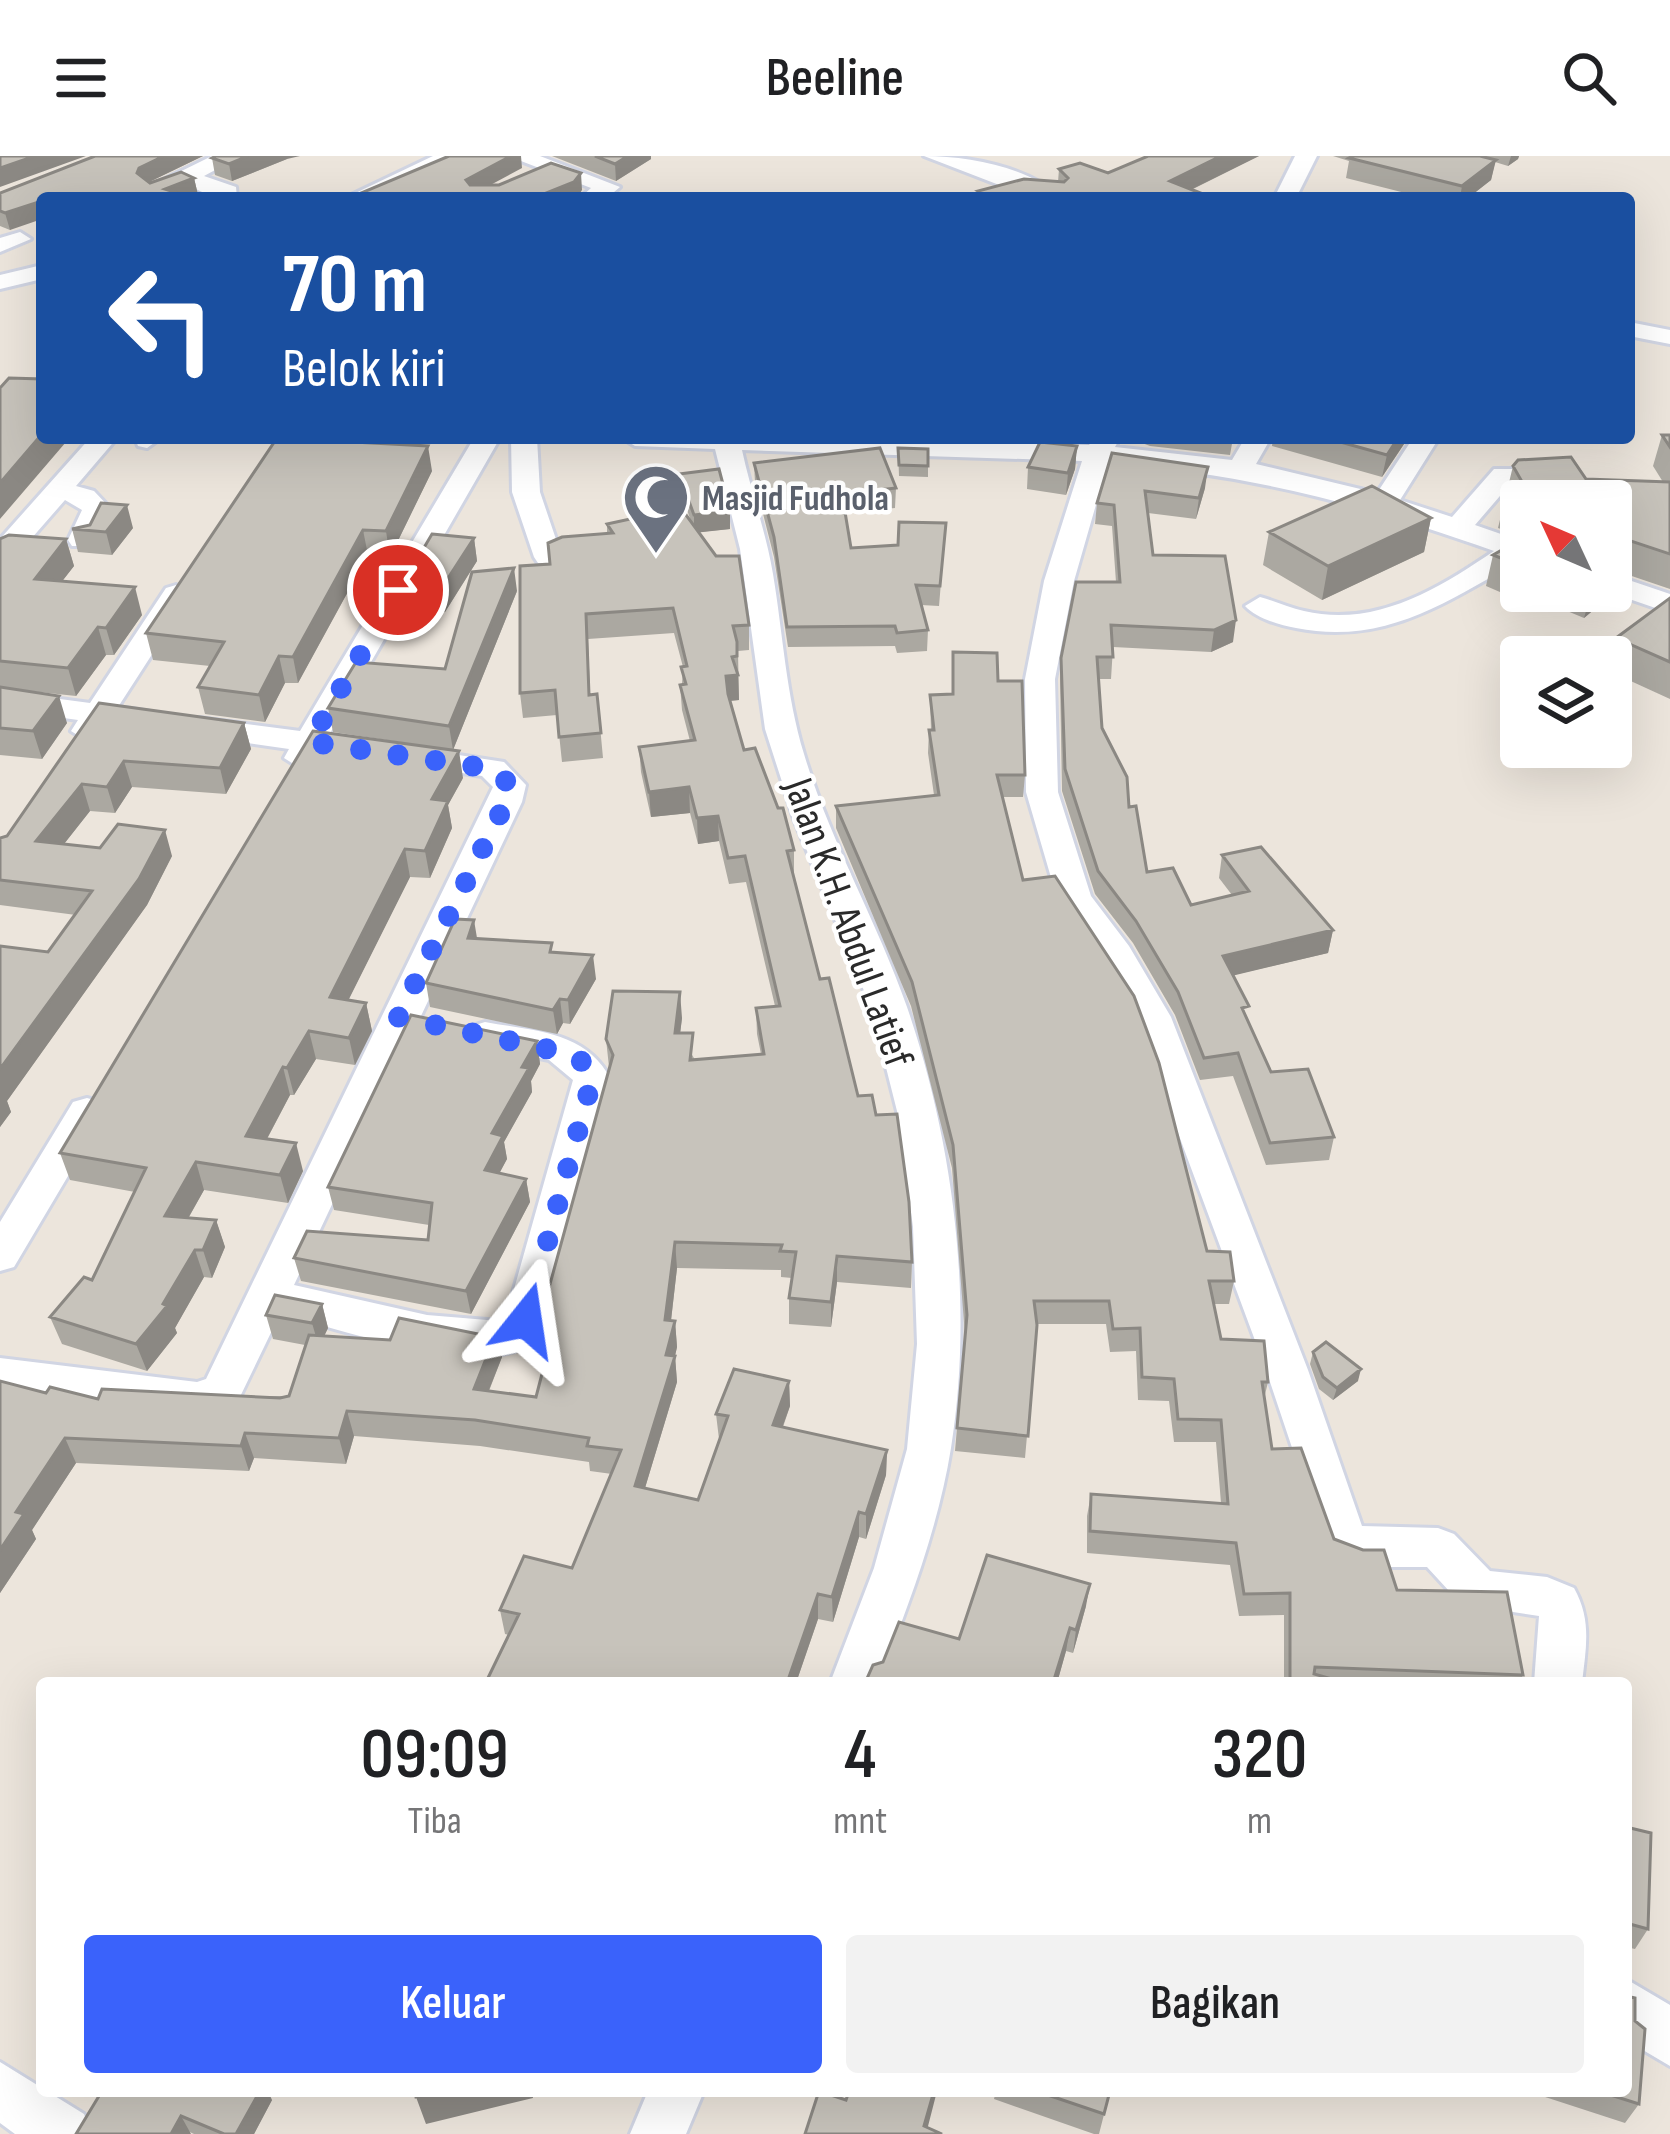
<!DOCTYPE html>
<html lang="id">
<head>
<meta charset="utf-8">
<style>
	:root { --surface:#fff; --page:#f2f2f2; --text:#202124; --muted:#757577; --accent:#3a62fb }
	body { margin:0; font-family:"Sofia Sans Condensed",sans-serif; background:var(--page); color:var(--text); height:100vh; display:flex; flex-direction:column; font-size:45px; white-space:nowrap }
	* { box-sizing:border-box; margin:0 }
	p { font-size:39px; color:var(--muted) }
	.icon { flex:none; width:66px; height:66px; fill:none; stroke:currentColor; stroke-width:2; stroke-linecap:round; stroke-linejoin:round }
	.map { position:relative; flex:1; overflow:hidden }
	.drawer { position:absolute; left:36px; top:1521px; width:1596px; height:420px; display:flex; flex-direction:column; background:var(--surface); border-radius:12px; box-shadow:0 12px 48px #0002 }
	.drawer>* { flex:none }
	.top-card { position:absolute; left:36px; top:36px; width:1599px; height:252px; border-radius:12px; box-shadow:0 12px 48px #0002; background:#1a4fa0; color:#fff; overflow:hidden }
	.needle { width:78px; rotate:314deg }
	.controls { position:absolute; left:1500px; top:324px; display:grid; gap:24px }
	.controls a { display:grid; place-items:center; width:132px; height:132px; border-radius:12px; background:var(--surface); box-shadow:0 12px 48px #0002; font-size:60px }
	.pin { position:absolute; display:grid; place-items:center; width:102px; height:102px; color:#fff; margin:-51px; border:6px solid #fff; border-radius:50%; box-shadow:0 3px 12px #0007 }
	.me { position:absolute; width:132px; margin:-66px; rotate:15deg; stroke-linejoin:round; filter:drop-shadow(0 0 9px #0008) }
	.turn { display:flex; align-items:center; gap:42px; height:252px; padding:0 48px; font-size:54px }
	.turn .icon { width:156px; height:156px; stroke-width:2.5 }
	.turn b { display:block; font-size:84px; line-height:102px }
	.eta { display:flex; justify-content:space-evenly; align-items:center; height:204px; text-align:center }
	.eta b { font-size:72px; font-weight:600; line-height:84px }
	.action { display:flex; gap:24px; margin-top:auto; padding:24px 48px }
	.action a { flex:1; height:138px; border-radius:12px; background:var(--accent); color:#fff; font-size:48px; font-weight:600; line-height:138px; text-align:center }
	.action a+a { background:var(--page); color:var(--text) }
	header { display:flex; justify-content:space-between; align-items:center; height:156px; padding:0 48px; background:var(--surface); font-size:54px; font-weight:600 }
	.map>svg:first-child { display:block }
	.lines { fill:none; stroke-linecap:round; stroke-linejoin:round }
	.minor-casing { stroke:#d1d5e3; stroke-width:6 }
	.minor { fill:#fff; fill-rule:evenodd }
	.wall { fill:#aba8a1 }
	.shaded-wall { fill:#8b8883 }
	.building { fill:#c7c3bb; stroke:#8b8883; stroke-width:3 }
	.route { stroke:#3a62fb; stroke-width:21; stroke-dasharray:0 37.8 }
	.labels { text-anchor:middle; stroke-width:9; stroke-linejoin:round; paint-order:stroke }
	.far-worship-label { font-size:36px; font-weight:bold; fill:#5b616d; stroke:#fff; text-anchor:start }
	.street-label { font-size:42px; fill:#2a2a2a; stroke:#fff }
</style>
</head>
<body>
<header><svg class="icon" aria-label="menu" viewBox="0 0 24 24"><path d="M4 6h16M4 12h16M4 18h16"/></svg>Beeline<svg class="icon" aria-label="search" viewBox="0 0 24 24"><circle cx="10" cy="10" r="6"/><path d="M15 15l6 6"/></svg></header>
<div class="map">
<svg width="1670" height="1978" viewBox="0 0 1670 1978">
	<rect width="100%" height="100%" fill="#ece5dc"/>
	<g class="lines">
		<defs>
			<path id="minor" d="M212 0H241L204 20 236 31 237 42H215L185 28 156 40 145 33Z
				M433 0H462L374 42H345Z
				M508 0H540L620 31 607 42H580L591 32Z
				M924 0C969 0 1028 11 1062 42H1033Z
				M1295 0H1317L1296 42H1274Z
				M20 76 31 83 0 96V82Z
				M42 109V123L0 133V119Z
				M1629 166 1670 174V188L1629 180Z
				M90 282H117L76 330 94 335 111 353 92 390H72L68 384 82 354 65 344 10 407 0 410V383Z
				M135 282H161L147 292 138 290Z
				M474 282H500L329 579 504 606 526 629 522 646 294 1129 427 1159 499 1165 507 1158 573 924 549 904 472 888 466 879 472 870 485 866C533 875 587 875 611 924L547 1164C541 1176 535 1186 522 1192 465 1218 341 1173 280 1158L237 1247 199 1261 0 1236V1202L197 1226 206 1223 493 631 482 620 469 618 319 597 311 609 300 612 284 602 289 593 199 580 183 571 199 562 300 575Z
				M511 282H537L540 336 562 401 558 407H538L534 401 512 336Z
				M622 282H920L1089 289 1094 282H1120L1115 291 1232 304 1245 282H1271L1256 308 1377 337 1413 282H1439L1400 344 1452 361 1494 313H1514L1518 319 1475 369 1521 385V404C1448 445 1385 490 1296 472 1279 469 1256 462 1245 450L1260 441C1275 445 1289 452 1304 455 1375 472 1438 433 1494 395 1358 347 1253 319 1108 307L1074 425 1055 523 1058 636 1091 740 1129 790 1171 861 1308 1214 1362 1370 1438 1372 1454 1378 1490 1415 1547 1421 1574 1432C1592 1464 1586 1492 1582 1527H1534L1539 1460 1461 1448 1427 1411H1356L1327 1396 1266 1214 1135 861 1101 804 1057 742 1026 636 1025 523 1044 425 1082 305 742 294C751 336 766 376 773 418 783 478 786 539 804 598 830 685 877 765 907 851 954 988 974 1148 951 1292 938 1373 908 1451 878 1527H830L874 1412 907 1293 917 1188 913 1071 897 955 871 852 794 663 765 573 740 393 715 293 635 290Z
				M1611 418 1670 438V457L1606 435H1611Z
				M176 429 191 438 118 551 151 556 156 563 151 570 107 568 98 582 87 585 71 575 78 564 0 553V535L90 547 166 432Z
				M87 942 101 946 106 956 14 1111 0 1115V1066L73 946Z
				M1626 1823 1670 1849V1910L1626 1884Z
				M0 1906 84 1958 92 1978H15L0 1967Z
				M648 1935H704L686 1978H630Z"/>
		</defs>
		<use href="#minor" class="minor-casing"/>
		<use href="#minor" class="minor"/>
	</g>
	<path class="wall" d="M95 0H203L149 26 194 22 198 39 192 41 42 42 10 74 0 70V37Z
		M552 0H651V3L616 25Z
		M1148 0H1259L1191 34 1213 42H978V35L1058 26 1059 13 1108 17Z
		M1333 0H1519L1518 3 1508 10 1495 6 1491 24 1468 42H1425L1346 22 1349 5Z
		M212 2 287 3 232 25 215 19Z
		M1662 279H1670V433L1617 415 1609 441 1584 462 1543 445 1535 451 1486 430 1493 399 1521 383V435H1611V345H1521V380L1498 372 1513 310 1586 323 1663 326 1653 310Z
		M277 282H375L372 287 432 315 390 401 368 399 298 527H285L265 566 205 558 198 531 210 510 153 504 146 477Z
		M1129 282H1233L1230 299 1150 290Z
		M1273 282H1408L1382 321 1272 290Z
		M1077 290 1075 313 1066 339 1027 333 1028 311Z
		M898 292 928 293V321L899 320Z
		M1112 297 1205 332 1196 363 1148 357 1153 399 1233 486 1211 496 1113 491 1111 523H1099L1102 572 1129 651 1147 716 1191 749 1232 739 1219 722 1222 699 1333 774 1328 797 1233 819 1247 863 1271 916 1334 981 1329 1004 1266 1009 1233 920 1200 924 1175 859 1133 787 1095 738 1062 635 1060 523 1061 502 1116 426 1112 370 1095 368 1097 347Z
		M754 307 896 332 895 352 845 357 851 392 898 389 946 367 939 450 921 449 928 474 927 495 897 497 895 490 788 491 774 401 755 326Z
		M679 318 730 373 699 376 749 469V494L738 495 739 544 730 545 744 594 794 694V720L820 823 858 940 876 959 912 1106 911 1132 837 1126 831 1171 789 1168V1142L792 1122 781 1121V1114L677 1112 671 1165H675L677 1191 675 1200 677 1226 645 1332 698 1344 719 1283 716 1258 789 1225 790 1250 783 1271 887 1294 886 1319 866 1383 859 1381 833 1466 818 1463 796 1527H486L509 1479 505 1478 500 1454 572 1412 612 1318 590 1315 589 1306 480 1290 354 1280 346 1308 254 1302 249 1315 76 1307 32 1374 36 1383 0 1437V1225L46 1237 98 1243 289 1240 305 1189 273 1183 266 1159 322 1148 328 1172 324 1180 502 1201 489 1235 536 1241 547 1196 526 1195 521 1169 532 1164 547 1139 609 911 606 883 682 862 680 877 695 904 761 898 757 878 756 852 775 850 746 726 729 728 719 685 698 688 690 657 651 661 641 616 639 591 690 585 682 554 680 529 682 528 683 511 674 477 588 483 590 539 597 538 603 602 562 606 557 559 523 562 520 537 550 408 607 377V368L691 365 680 335Z
		M1431 362 1424 396 1322 444 1263 409 1269 376Z
		M90 369 133 372 112 399 78 396 72 373Z
		M474 382 477 405 445 456 406 452 402 429Z
		M0 383H66L74 410 62 425 142 459 114 499H106L76 540 20 534 67 567 42 603 0 599Z
		M517 435 453 594 333 576 328 552 445 513Z
		M1670 442V543L1611 516 1610 501 1616 482Z
		M998 525 1025 619 1023 641H1002L1023 724 1207 1095 1234 1125 1229 1148H1214L1221 1183 1268 1226 1264 1243 1272 1293 1334 1383 1397 1434 1523 1519 1519 1527H1284V1459L1239 1460 1230 1409 1087 1397V1360L1091 1338 1221 1347 1216 1286H1174L1169 1245 1138 1244 1136 1195 1110 1196 1106 1168H1037L1025 1302 955 1295 965 1179 952 1012 911 850 836 672V650L934 639 928 597 929 574H931L930 539 952 538Z
		M99 547 244 567 251 593 226 638 132 631 115 657 90 655 64 688 172 700 147 749 7 945 11 956 0 971V790L48 796 76 759 0 749V682L7 680Z
		M463 622 448 649 452 672 430 722 410 721 348 844 366 847 372 875 355 909 316 903 294 939H290L267 983 303 1015 288 1047 204 1034 189 1061 216 1064 225 1091 212 1122 204 1121 175 1172 177 1177 147 1215 62 1188 50 1161 92 1124 135 1036 70 1024 60 997Z
		M477 782 554 797 596 823 570 868 563 867 557 878 430 851 426 827Z
		M537 885 540 908 531 925 532 936 504 986 507 1003 499 1017 526 1023 530 1046 471 1158 301 1125 294 1102 428 1084 429 1069 334 1054 328 1031Z
		M1313 1196 1358 1225 1333 1244 1319 1233 1310 1208Z
		M1086 1450 1073 1497 1066 1495 1057 1527H865L959 1483Z
		M1626 1671 1648 1773 1635 1793 1626 1791Z
		M102 1935 272 1944 254 1978H194Z
		M996 1935H1110L1099 1978H1094L994 1943Z
		M1539 1935H1626L1639 1948 1625 1967 1539 1939Z"/>
	<path class="shaded-wall" d="M35 0H86L0 31V12Z
		M164 0H203L143 29 137 17 139 12Z
		M248 0H300L287 3 232 25 229 8Z
		M511 0H521L522 12 468 41 466 24Z
		M628 0H651V3L616 25 615 8Z
		M1221 0H1259L1174 42 1170 25Z
		M1511 0H1519L1518 3 1508 10Z
		M1496 4 1491 24 1468 42H1460L1462 30Z
		M581 17 582 34 577 42H534Z
		M194 22 198 39 190 42 165 33Z
		M42 45V63L10 74 5 57Z
		M42 278V282H65L66 286 0 363V327Z
		M354 282H375L356 311 351 286Z
		M1398 282H1408L1382 321 1387 299Z
		M428 290 432 315 390 401 386 375Z
		M1077 290 1075 313 1066 339 1068 317Z
		M1208 311 1205 332 1196 363 1199 342Z
		M127 349 133 372 112 399 106 376Z
		M730 355V373L694 377V359Z
		M1431 362 1424 396 1322 444 1328 410Z
		M363 374 368 399 298 527 293 501Z
		M474 382 477 405 445 456 441 433Z
		M1622 382 1612 415 1619 409 1609 441 1584 462 1592 435H1611V402Z
		M66 383 74 410 43 450 35 423Z
		M514 412 517 435 453 594 449 570Z
		M135 431 142 459 114 499 106 472Z
		M1540 435H1546L1543 445 1535 451Z
		M1236 464 1233 486 1211 496 1214 474Z
		M98 471 106 499 76 540 68 512Z
		M737 486 739 544 727 545 726 520 738 519Z
		M279 500 285 527 265 566 259 539Z
		M59 540 67 567 42 603 33 575Z
		M244 567 251 593 226 638 220 612Z
		M459 595 463 622 448 649 452 672 430 722 425 695 432 643Z
		M124 605 132 631 115 657 107 631Z
		M82 628 90 655 45 712 36 685Z
		M689 631 690 657 651 661 649 636Z
		M718 660 719 685 698 688 697 662Z
		M165 674 172 700 147 749 7 945 11 956 0 971V913Z
		M405 693 410 721 336 869 330 841Z
		M474 764 478 788 468 782Z
		M1333 774 1328 797 1219 823 1223 800Z
		M593 799 596 823 570 868 568 844Z
		M680 836 682 862 677 903 675 877Z
		M560 843 563 867 557 878 553 854Z
		M366 847 372 875 355 909 349 882Z
		M309 875 316 903 294 939 287 912Z
		M537 885 540 908 531 925 532 936 504 986 507 1003 489 1037 485 1014 492 977 522 911Z
		M283 911 290 939 254 1007 246 980Z
		M296 987 303 1015 288 1047 280 1019Z
		M196 1006 204 1034 174 1087 165 1060Z
		M526 1023 530 1046 471 1158 466 1135Z
		M216 1064 225 1091 212 1122 203 1094Z
		M675 1086 677 1112 668 1190 665 1164Z
		M195 1094 204 1121 175 1172 177 1177 147 1215 136 1188 163 1148Z
		M837 1100V1126L831 1171V1146Z
		M322 1148 328 1172 319 1191 312 1167Z
		M675 1165 677 1191 674 1204 675 1200 677 1226 638 1355 635 1330Z
		M497 1175 502 1201 479 1259 474 1233Z
		M1361 1213 1358 1225 1333 1244 1337 1232Z
		M789 1225 790 1250 774 1294 773 1269Z
		M347 1255 354 1280 346 1308 339 1282Z
		M245 1277 254 1302 249 1315 241 1290Z
		M65 1282 76 1307 32 1374 36 1383 0 1437V1394L16 1356Z
		M887 1294 886 1319 866 1383V1358Z
		M859 1356V1381L833 1466 832 1441Z
		M1090 1428 1086 1450 1073 1497 1076 1474Z
		M818 1438V1463L796 1527H787Z
		M1070 1472 1066 1495 1057 1527H1053Z
		M260 1935H268L272 1944 254 1978H236Z
		M439 1935H532L533 1942 426 1968 416 1941Z
		M934 1935H937L936 1939 926 1978 924 1970Z
		M181 1960 191 1978H171Z"/>
	<path class="building" d="M0 0H35L0 12Z
		M95 0H164L139 12 137 17 150 27 181 16 194 22 165 33 194 42H42V45L5 57 0 55V37Z
		M216 0H248L229 8 212 2Z
		M449 0H511L466 24 470 29H499L551 7 581 17 574 26 534 42H376L361 37Z
		M595 0H628L615 8Z
		M1148 0H1221L1170 25 1213 42H990L978 35 1024 23 1064 26 1068 22 1059 13 1080 7 1108 17Z
		M1353 0H1480L1496 4 1462 30 1349 2Z
		M9 222 42 223V278L0 327V232Z
		M1662 279H1670V291Z
		M277 282H354L351 286 428 290 386 375 363 374 293 501 279 500 259 539 198 531 224 486 146 477Z
		M1326 282H1398L1387 299Z
		M1040 286 1077 290 1068 317 1028 311Z
		M880 292 896 332 842 338 851 392 898 389 899 366 946 367 940 430 916 429 928 474 897 477 895 470 787 471 774 381 754 307Z
		M898 292 928 293V310L899 309Z
		M1112 297 1208 311 1199 342 1145 335 1153 399 1225 400 1236 464 1214 474 1111 469 1113 501H1097L1102 572 1127 621 1129 651 1136 650 1147 716 1173 712 1191 749 1249 735 1222 699 1261 691 1333 774 1223 800 1249 850 1242 852 1271 916 1308 913 1334 981 1270 987 1238 897 1204 902 1178 836 1136 765 1098 715 1065 613 1061 502 1076 426H1120L1114 349 1097 347Z
		M1571 301 1586 323 1670 326V398L1622 382 1611 402V345L1521 346 1505 341 1521 324 1513 310 1518 304Z
		M719 313 730 355 694 359 679 318Z
		M1372 330 1431 362 1328 410 1269 376Z
		M101 347 127 349 106 376 72 373 90 369Z
		M681 352 716 400H739L749 469 733 470 737 486V500L732 501 738 519 726 520 728 538 744 594 755 592 778 652H783L794 694 787 695 820 823 829 822 858 940 872 939 876 959 897 958 909 1046 912 1106 837 1100 831 1146 789 1142 796 1096 780 1095 782 1089 675 1086 665 1164 675 1165 666 1199 675 1200 635 1330 698 1344 728 1260 716 1258 734 1213 789 1225 773 1269 887 1294 866 1358 859 1356 832 1441 818 1438 787 1527 486 1526 519 1458 500 1454 524 1400 572 1412 621 1294 587 1290 589 1282 475 1264 347 1255 339 1282 245 1277 241 1290 65 1282 16 1356 24 1358 0 1394V1225L46 1237 50 1231 98 1243 102 1233 280 1242 289 1240 309 1179 390 1184 399 1162 483 1179 497 1175 474 1233 536 1241 554 1172 521 1169 532 1164 547 1139 613 899 606 883 613 835 680 836 675 877H693L690 904 764 898 756 852 780 850 745 700 728 702 718 660 697 662 689 631 649 636 639 591 695 584 680 529 686 528 681 511 687 510 673 452 586 458 589 539 597 538 601 577 559 581 555 534 520 537V410L550 408 548 387 562 381 613 377 607 368Z
		M432 378 474 382 441 433 402 429Z
		M9 379 66 383 35 423 135 431 106 472 98 471 68 512 0 505V383Z
		M1521 383V410L1493 399Z
		M1611 403 1619 409 1611 416Z
		M514 412 449 570 328 552 356 506 445 513 472 416Z
		M1670 442V506L1616 482Z
		M953 496 997 497 998 525H1022L1025 619H997L1023 724 1055 720 1134 840 1159 907 1207 1095 1230 1096 1234 1125H1209L1221 1183 1264 1185 1268 1226H1262L1272 1293 1301 1292 1334 1383 1363 1394H1384L1397 1434 1507 1436 1523 1519 1315 1511 1314 1518 1346 1527H1290V1437L1244 1438 1236 1387 1090 1375 1091 1338 1228 1348 1221 1264 1178 1263 1174 1223 1142 1221 1140 1172 1113 1173 1109 1145H1034L1037 1169 1028 1280 957 1272 967 1159 953 989 912 826 836 650 939 639 929 574H934L930 539 953 538Z
		M0 531 59 540 33 575 0 572Z
		M99 547 244 567 220 612 124 605 107 631 82 628 36 685 100 692 118 668 165 674 139 723 0 913V790L48 796 92 735 0 724V682L7 680Z
		M313 575 459 595 432 643 448 645 425 695 405 693 330 841 366 847 349 882 309 875 287 912 283 911 246 980 296 987 280 1019 196 1006 165 1060 216 1064 203 1094H195L163 1148 167 1150 136 1188 50 1161 84 1121 92 1124 146 1012 60 997Z
		M455 763 474 764 468 782 552 787 550 796 593 799 568 844 560 843 553 854 426 827Z
		M411 859 537 885 522 911 529 912 492 977 503 980 485 1014 526 1023 466 1135 294 1102 307 1075 428 1084 432 1047 328 1031Z
		M275 1139 322 1148 312 1167 266 1159Z
		M1326 1186 1361 1213 1337 1232 1323 1221 1313 1196Z
		M987 1399 1090 1428 1076 1474 1070 1472 1053 1527H865L873 1509 883 1506 899 1466 959 1483Z
		M1626 1671 1651 1677 1648 1773 1626 1767Z
		M1626 1840 1635 1842V1865L1645 1873 1639 1948 1598 1935H1626Z
		M102 1935H260L236 1978H224L181 1960 171 1978H76Z
		M415 1935H439L416 1941Z
		M819 1935 846 1944 849 1935H934L924 1970 942 1978H805Z
		M1036 1935H1110L1104 1958Z"/>
	<g class="lines">
		<path class="route" d="M398 434 310 586 493 613 510 629 506 646 398 861 571 898 585 908 592 924 526 1164"/>
	</g>
	<defs>
		<symbol id="mosque-pin" viewBox="-11 -11 22 30"><path d="M0 17L-7.5 6A9.5 9.5 0 1 1 7.5 6Z" fill="#6b7280" stroke="#fff"/><path d="M3.5-4.9A6 6 0 1 0 3.5 4.9A5 5 0 1 1 3.5-4.9Z" fill="#fff"/></symbol>
	</defs>
	<g fill-rule="evenodd">
		<use href="#mosque-pin" x="618" y="303" width="76" height="104"/>
	</g>
	<g class="labels">
		<g class="far-worship-label">
			<text x="702" y="354">Masjid Fudhola</text>
		</g>
		<g class="street-label">
			<text transform="translate(850 766) rotate(70)" y="15">Jalan K.H. Abdul Latief</text>
		</g>
	</g>
</svg>
<div class="controls">
<a><svg class="needle" viewBox="-14 -14 28 28"><path d="M0-13l5 13h-10z" fill="#e53935"/><path d="M0 13l5-13h-10z" fill="#757577"/></svg></a>
<a><svg class="icon" aria-label="layers" viewBox="0 0 24 24"><path d="M12 4l9 5-9 5-9-5zM3 14l9 5 9-5"/></svg></a>
</div>
<div class="pin" style="left:398px;top:434px;background:#d93025"><svg class="icon" aria-label="arrive" viewBox="0 0 24 24"><path d="M6 21V4h12l-3 4 3 4H6"/></svg></div>
<svg class="me" style="left:526px;top:1164px" viewBox="-20 -20 40 40"><path d="M0-17L14 15 0 8-14 15z" fill="#3a62fb" stroke="#fff" stroke-width="4"/></svg>
<div class="top-card">
<div class="turn"><svg class="icon" aria-label="left" viewBox="0 0 24 24"><path d="M17 20v-9H6M10 6l-5 5 5 5"/></svg><div><b>70 m</b>Belok kiri</div></div>
</div>
<section class="drawer">
<div class="eta">
<div><b>09:09</b><p>Tiba</p></div>
<div><b>4</b><p>mnt</p></div>
<div><b>320</b><p>m</p></div>
</div>
<div class="action"><a>Keluar</a><a>Bagikan</a></div>
</section>
</div>
</body>
</html>
